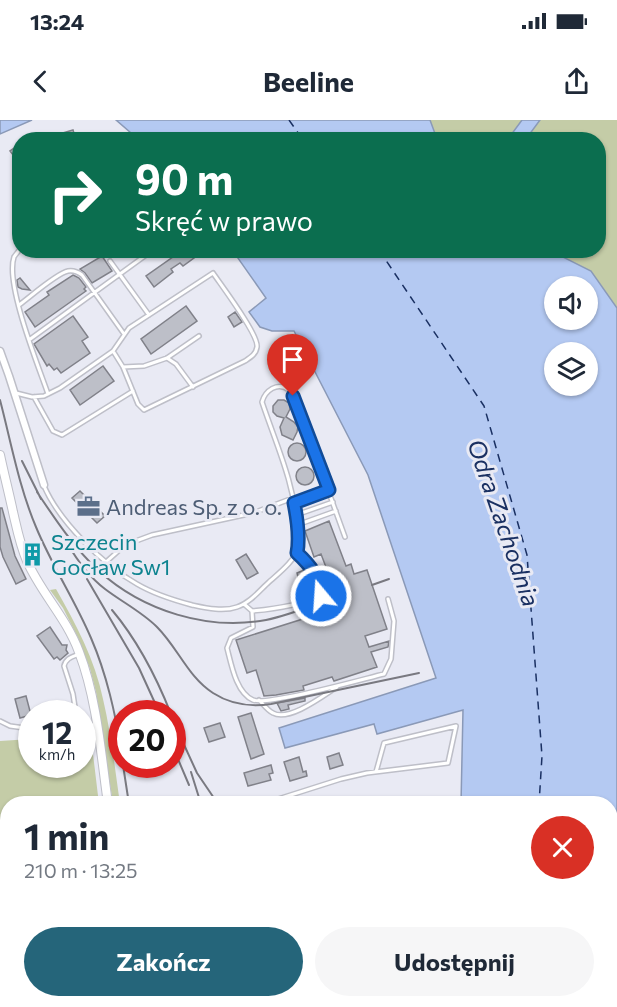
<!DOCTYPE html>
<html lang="pl">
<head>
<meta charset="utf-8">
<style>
	:root { --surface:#fff; --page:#f6f6f7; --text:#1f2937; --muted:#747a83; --accent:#25657a }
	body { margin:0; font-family:Commissioner,sans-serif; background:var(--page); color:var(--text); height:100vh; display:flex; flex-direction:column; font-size:22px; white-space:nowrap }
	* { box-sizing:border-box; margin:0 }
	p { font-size:20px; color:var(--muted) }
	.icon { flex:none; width:33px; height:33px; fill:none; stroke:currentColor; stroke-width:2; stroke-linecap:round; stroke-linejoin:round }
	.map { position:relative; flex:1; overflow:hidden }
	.panel { position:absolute; left:0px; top:676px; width:618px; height:212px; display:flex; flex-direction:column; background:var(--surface); border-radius:24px 24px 0 0; box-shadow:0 2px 4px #0004 }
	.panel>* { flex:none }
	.hud { position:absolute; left:12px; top:12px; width:594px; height:126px; border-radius:24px; box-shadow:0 2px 4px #0004; background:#0b6e4f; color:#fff; overflow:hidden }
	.buttons { position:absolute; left:544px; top:156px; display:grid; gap:12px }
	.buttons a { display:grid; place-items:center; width:54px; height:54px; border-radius:50%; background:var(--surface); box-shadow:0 2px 4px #0004; font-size:30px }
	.speed { position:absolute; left:18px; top:580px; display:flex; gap:12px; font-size:30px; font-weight:700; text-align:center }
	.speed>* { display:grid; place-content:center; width:78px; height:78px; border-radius:50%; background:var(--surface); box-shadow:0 2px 4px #0004; line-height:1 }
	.speed small { font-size:15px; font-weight:400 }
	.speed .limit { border:9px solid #d22; background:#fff; color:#111 }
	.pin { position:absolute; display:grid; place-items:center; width:51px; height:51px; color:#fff; margin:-62px -26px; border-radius:50% 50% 50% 0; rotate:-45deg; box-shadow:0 0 6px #0007 }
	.pin .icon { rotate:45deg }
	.me { position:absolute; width:66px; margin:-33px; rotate:342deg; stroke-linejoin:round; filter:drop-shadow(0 0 4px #0008) }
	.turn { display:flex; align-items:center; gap:21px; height:126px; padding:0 24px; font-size:27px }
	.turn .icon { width:78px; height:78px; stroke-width:2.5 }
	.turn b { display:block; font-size:42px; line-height:51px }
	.round { display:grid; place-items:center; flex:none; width:63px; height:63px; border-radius:32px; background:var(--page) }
	.summary { display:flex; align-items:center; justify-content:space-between; height:102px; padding:0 24px }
	h1 { font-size:36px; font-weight:700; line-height:45px }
	.cta { display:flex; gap:12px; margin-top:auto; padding:12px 24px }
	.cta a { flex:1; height:69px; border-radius:36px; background:var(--accent); color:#fff; font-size:24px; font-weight:700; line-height:69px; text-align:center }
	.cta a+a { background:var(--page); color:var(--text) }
	.status { display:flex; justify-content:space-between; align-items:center; height:42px; padding:0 30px; background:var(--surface); direction:ltr }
	.status svg { height:16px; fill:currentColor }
	header { display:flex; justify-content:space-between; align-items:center; height:78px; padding:0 24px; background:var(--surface); font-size:27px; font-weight:700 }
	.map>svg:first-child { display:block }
	.green { fill:#c4cca7 }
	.water { fill:#b4c9f2; stroke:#8a99b7; stroke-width:1.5; fill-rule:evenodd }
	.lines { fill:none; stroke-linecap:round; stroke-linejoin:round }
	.ferry { stroke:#1a3062; stroke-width:1.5; stroke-dasharray:8 6; stroke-linecap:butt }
	.building { fill:#bdbfc8; stroke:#808189; stroke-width:1.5 }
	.service-casing { stroke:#bebfc8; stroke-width:6 }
	.minor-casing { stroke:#bebfc8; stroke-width:9 }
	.tertiary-casing { stroke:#bebfc8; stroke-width:10 }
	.service { stroke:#fff; stroke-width:3 }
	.minor { stroke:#fff; stroke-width:6 }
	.tertiary { stroke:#fff; stroke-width:8 }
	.rail { stroke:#797980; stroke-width:2 }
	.route-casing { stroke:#114b97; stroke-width:15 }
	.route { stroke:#1a73e8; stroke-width:10 }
	.labels { text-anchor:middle; stroke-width:6; stroke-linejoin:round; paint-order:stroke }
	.service-label { font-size:22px; fill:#4e5e75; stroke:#e9eaf4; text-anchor:start }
	.culture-label { font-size:22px; fill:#0d838f; stroke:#e9eaf4; text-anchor:start }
	.water-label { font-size:24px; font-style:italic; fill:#1a3062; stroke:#e9eaf4 }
</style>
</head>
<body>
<div class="status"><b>13:24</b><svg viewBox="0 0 49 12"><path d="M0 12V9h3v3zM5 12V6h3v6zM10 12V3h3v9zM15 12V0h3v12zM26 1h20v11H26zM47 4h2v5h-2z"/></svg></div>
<header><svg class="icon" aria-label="back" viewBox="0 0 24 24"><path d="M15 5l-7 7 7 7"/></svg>Beeline<svg class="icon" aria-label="share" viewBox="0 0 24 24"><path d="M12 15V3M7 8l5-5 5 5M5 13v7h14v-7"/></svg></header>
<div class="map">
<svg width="617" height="887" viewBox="0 0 617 887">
	<rect width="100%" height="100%" fill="#e9eaf4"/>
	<path class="green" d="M430 0H617V188L591 151 551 131 598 130V20L437 19Z
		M56 469C76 504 95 540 103 579 111 613 115 649 120 684H113L96 572 90 549 78 518 63 488 50 470Z
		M90 609 99 684H8V880L124 881V887H0V621L31 619 32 645H82L83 610Z"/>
	<path class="water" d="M0 0H32L0 14Z
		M116 0H430L437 19H138Z
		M522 0H540L526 19H508Z
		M233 131H551L591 151 617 188V887H452L453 880H610V684H461L463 590 377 614 374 604 285 628 279 608 436 558 368 355 294 211H272L260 207 249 192 266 178ZM588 166V200H555V166ZM588 232V266H555V232Z"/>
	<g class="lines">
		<path class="ferry" d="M289 0 303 20
			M379 130 484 286 527 435 542 636 539 684
			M529 887 530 880"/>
	</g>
	<path class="building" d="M73 10 76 20H47L46 18Z
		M20 24V44L10 31Z
		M188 130H205L183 146 180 143 171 149 173 152 154 167 146 156 180 132 182 135Z
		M102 136 112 151 92 163 85 153 80 149Z
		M73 155 79 158 86 167 84 169 86 171 35 207 25 192 49 175 47 172Z
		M20 158 30 170 22 169 18 167 17 160Z
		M186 186 197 201 151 234 141 219Z
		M235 192 242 202 234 207 228 197Z
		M73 196 88 217 82 221 90 233 61 253 57 248 54 250 49 244 47 246 34 224Z
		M103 246 114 261 80 285 70 270Z
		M278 280H284L289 283 290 289 286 297 294 302 298 307 297 312 293 320 282 315 280 307 284 298 277 296 273 292V286Z
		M288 332a9 9 0 1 1 18 0a9 9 0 1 1-18 0Z
		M296 356a9 9 0 1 1 18 0a9 9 0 1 1-18 0Z
		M80 371 105 396 97 403 72 378Z
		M0 388H2L15 436 26 459 16 464 3 437 0 427Z
		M329 401 346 446 351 444 354 454 367 450 387 509 365 516 369 527 389 521 388 527 371 532 377 547 334 561 332 557 303 566 304 570 276 575 264 576 256 550 247 553 236 520 341 487 321 434 314 437 305 411Z
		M246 434 258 453 247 459 236 440Z
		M304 450 307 459 299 461 297 453Z
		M50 507 62 525H67L66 530 68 533 60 540 57 537 54 539 37 516Z
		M26 576 31 595 20 598 15 579Z
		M305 578V581L288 585 289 589 281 591 277 583Z
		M251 593 264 634 251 639 238 597Z
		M220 603 225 617 209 622 204 608Z
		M339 633 343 645 330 649 327 637Z
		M299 637 303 652 306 651 307 656 290 661 284 642Z
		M271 645 273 653 269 654 271 660 248 666 244 653Z
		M210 880H230L231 887H211Z"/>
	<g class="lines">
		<defs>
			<path id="service" d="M20 129C18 132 16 134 14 137 5 164 38 245 48 274
				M110 141 149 195
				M19 185C30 177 57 153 68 151 74 150 78 152 82 155L124 214
				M29 220 153 130
				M167 238 176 244 193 267
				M123 247 144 246 167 238 199 216
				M16 273 32 277 44 276 60 268 113 231 129 208 213 153C221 165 259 215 257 227 256 234 251 237 245 241L144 290 138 284 123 247 113 231
				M34 277 53 311 62 315 133 271
				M44 366C59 401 103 445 137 464 154 474 173 480 192 485 206 488 223 492 237 487 250 483 260 470 269 462 278 454 297 439 298 427 299 421 297 415 297 409 295 364 276 324 262 282 265 271 277 261 289 270 293 273 296 281 298 287L345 417
				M294 383 329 370
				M296 395 333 382
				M297 405 336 391
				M106 442 125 425 152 415 253 393 293 378
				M244 484 252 491C275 489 300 485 321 476 320 457 310 445 297 433
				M252 491 253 507 231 518 227 528C231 543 236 573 253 580 268 586 363 559 384 554L391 539 394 501 388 479
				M259 580C263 584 268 591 273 593 289 602 323 576 337 567
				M76 594 73 574 64 546C66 538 72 537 79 534
				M0 601 10 606 32 609
				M82 606 96 605
				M247 684 275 680 341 659 367 653 448 643 456 606 384 623 376 652
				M234 880 235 887"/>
			<path id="minor" d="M0 231 9 256 44 365
				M193 880 194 887"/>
			<path id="tertiary" d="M0 335C4 354 9 373 13 392 17 409 20 425 27 441 41 473 66 497 79 532 97 579 101 634 108 684
				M132 880V887"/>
		</defs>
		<use href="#service" class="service-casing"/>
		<use href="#minor" class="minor-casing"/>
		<use href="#tertiary" class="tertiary-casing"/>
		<use href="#service" class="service"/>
		<use href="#minor" class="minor"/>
		<use href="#tertiary" class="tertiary"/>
		<path class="rail" d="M0 280C11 322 19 367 36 407 52 446 75 480 91 518 107 555 115 593 122 633
			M22 341 41 379
			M37 372C55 399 75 429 99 451 143 491 208 511 266 500 290 495 314 485 336 477
			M67 423C77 440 89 457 105 469 122 482 142 492 157 507 178 528 188 557 213 573 230 584 251 587 271 584L419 553
			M87 459 139 548 160 594
			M372 465 389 459
			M112 490C138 521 156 556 171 594
			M175 605 197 653 218 684
			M172 625 189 665
			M123 645 129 684
			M191 652 201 684
			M256 880 257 887
			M267 880 268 887
			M281 880 287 887
			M150 887V880"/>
	</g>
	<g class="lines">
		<defs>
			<path id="route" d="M293 276 329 370 294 383C297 398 300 417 297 433 310 445 320 457 321 476"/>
		</defs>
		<use href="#route" class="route-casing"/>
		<use href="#route" class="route"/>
	</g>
	<defs>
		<symbol id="office-bare" viewBox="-9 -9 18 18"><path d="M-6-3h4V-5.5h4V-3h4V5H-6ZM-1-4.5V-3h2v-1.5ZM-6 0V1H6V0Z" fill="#5c6f8a" stroke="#e9eaf4" stroke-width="2.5" paint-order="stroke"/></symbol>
		<symbol id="building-bare" viewBox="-9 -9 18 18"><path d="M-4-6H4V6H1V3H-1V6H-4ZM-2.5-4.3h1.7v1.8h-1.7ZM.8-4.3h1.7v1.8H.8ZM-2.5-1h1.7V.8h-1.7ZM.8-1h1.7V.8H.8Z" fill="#0f9aa8" stroke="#e9eaf4" stroke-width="2.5" paint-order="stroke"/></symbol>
	</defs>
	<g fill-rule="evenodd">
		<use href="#office-bare" x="72" y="370" width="33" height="33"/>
		<use href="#building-bare" x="16" y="418" width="33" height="33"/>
	</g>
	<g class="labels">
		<g class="service-label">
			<text x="106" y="395">Andreas Sp. z o. o.</text>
		</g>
		<g class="culture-label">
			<text x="51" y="430">Szczecin<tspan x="51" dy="25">Gocław Sw1</tspan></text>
		</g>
		<g class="water-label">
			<text transform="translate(503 403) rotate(71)" y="8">Odra Zachodnia</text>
		</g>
	</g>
</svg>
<div class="buttons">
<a><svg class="icon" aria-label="sound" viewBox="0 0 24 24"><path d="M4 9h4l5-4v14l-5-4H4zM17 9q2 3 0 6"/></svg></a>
<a><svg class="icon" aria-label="layers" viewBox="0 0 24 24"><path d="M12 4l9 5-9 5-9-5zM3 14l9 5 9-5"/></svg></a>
</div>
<div class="speed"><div>12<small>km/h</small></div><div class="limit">20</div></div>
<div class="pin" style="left:293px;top:276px;background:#d93025"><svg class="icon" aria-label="arrive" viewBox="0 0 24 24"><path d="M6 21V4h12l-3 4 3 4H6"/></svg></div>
<svg class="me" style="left:321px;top:476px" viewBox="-20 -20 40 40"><circle r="17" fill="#1a73e8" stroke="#fff" stroke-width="3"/><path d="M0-11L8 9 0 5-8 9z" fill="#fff"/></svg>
<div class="hud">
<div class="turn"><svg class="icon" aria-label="right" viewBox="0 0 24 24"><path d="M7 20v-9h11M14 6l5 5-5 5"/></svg><div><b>90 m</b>Skręć w prawo</div></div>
</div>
<section class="panel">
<div class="summary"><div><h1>1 min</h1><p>210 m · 13:25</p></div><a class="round" style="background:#d93025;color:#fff"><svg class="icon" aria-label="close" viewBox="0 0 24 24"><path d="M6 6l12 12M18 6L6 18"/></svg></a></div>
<div class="cta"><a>Zakończ</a><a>Udostępnij</a></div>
</section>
</div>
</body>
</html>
